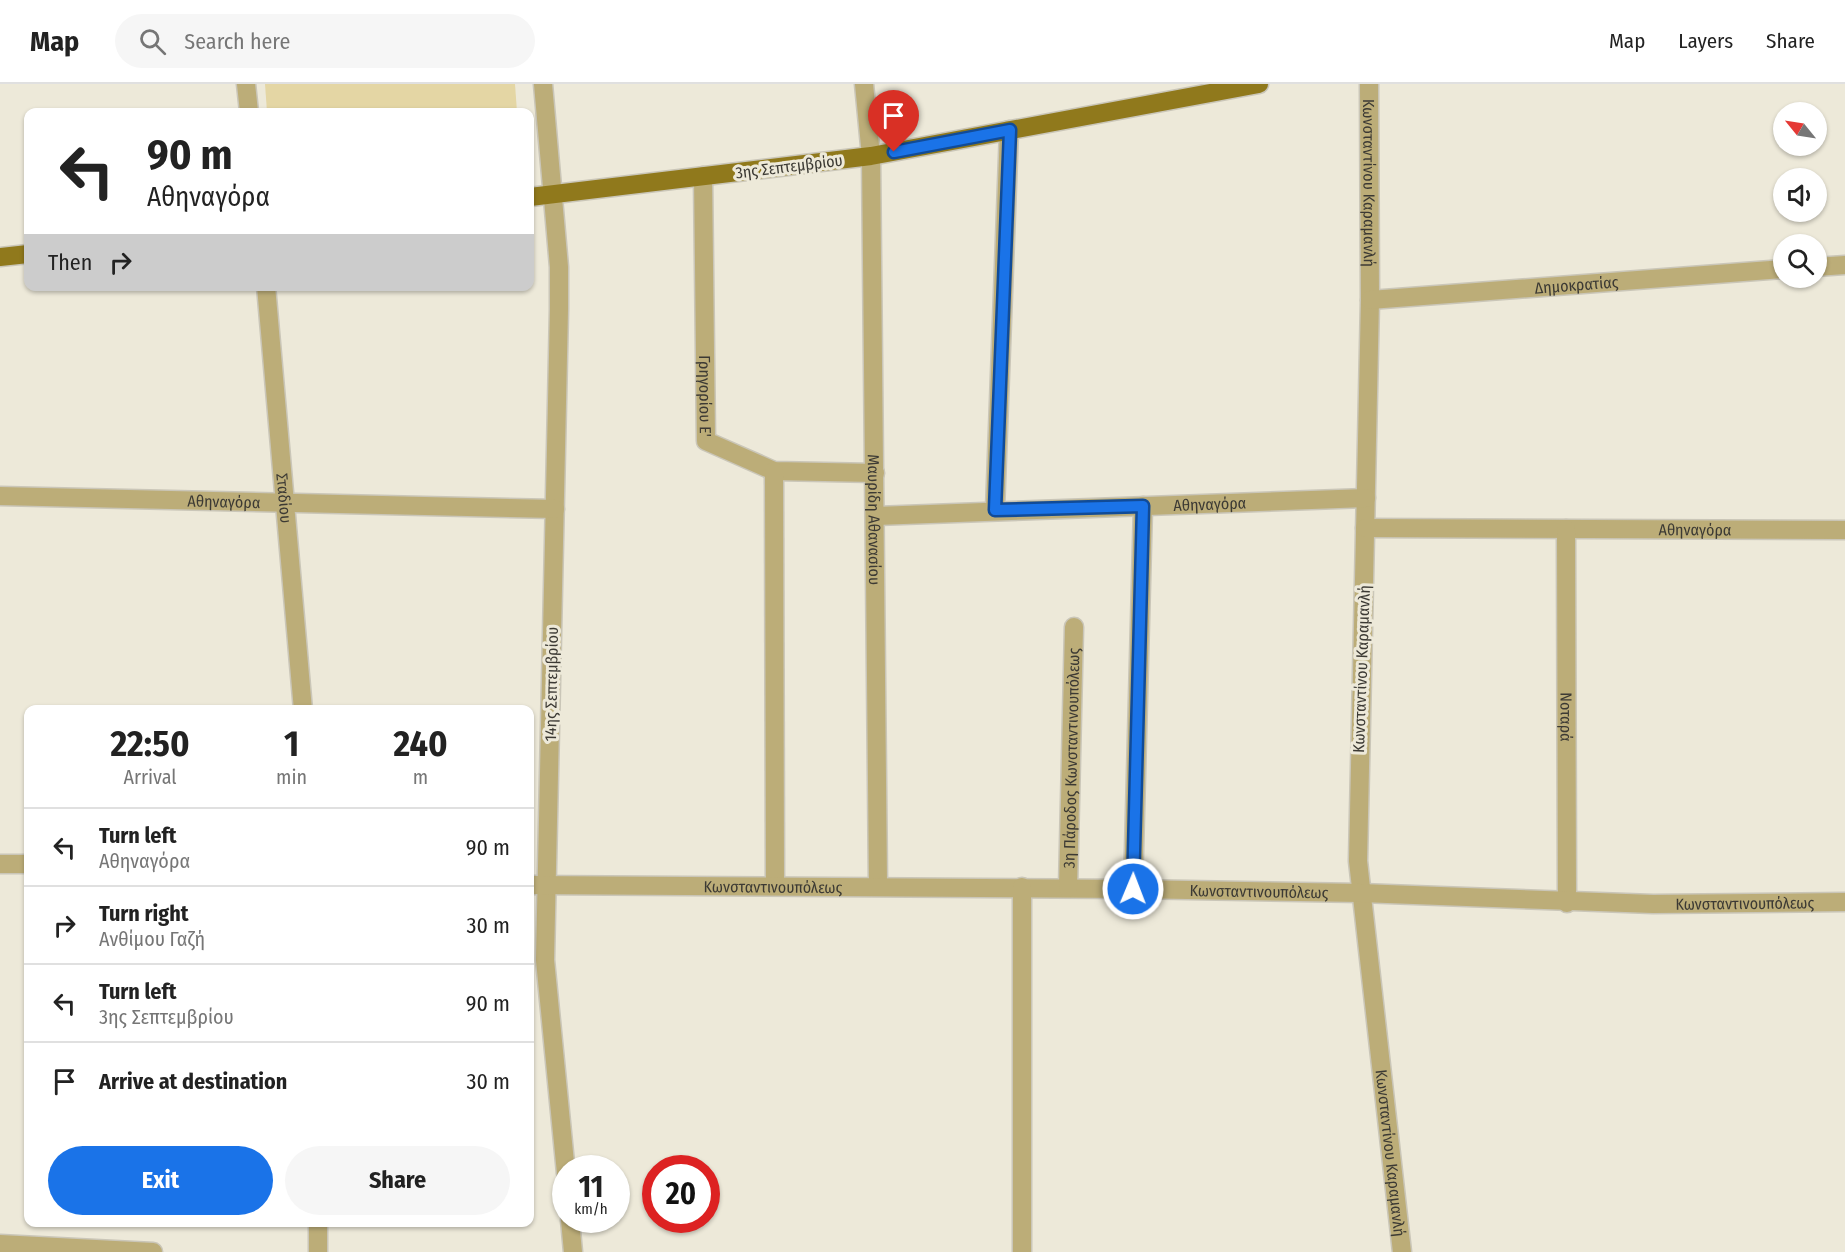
<!DOCTYPE html>
<html lang="en">
<head>
<meta charset="utf-8">
<style>
	:root { --surface:#fff; --page:#f6f6f6; --text:#222; --muted:#767676; --line:#e0e0e0; --accent:#1a73e8 }
	body { margin:0; font-family:"Fira Sans Condensed",sans-serif; background:var(--page); color:var(--text); height:100vh; display:flex; flex-direction:column; font-size:22px; white-space:nowrap }
	* { box-sizing:border-box; margin:0 }
	p { font-size:20px; color:var(--muted) }
	.icon { flex:none; width:33px; height:33px; fill:none; stroke:currentColor; stroke-width:2; stroke-linecap:round; stroke-linejoin:round }
	.map { position:relative; flex:1; overflow:hidden }
	.drawer { position:absolute; left:24px; top:621px; width:510px; height:522px; display:flex; flex-direction:column; background:var(--surface); border-radius:12px; box-shadow:0 2px 4px #0004 }
	.drawer>* { flex:none }
	.top-card { position:absolute; left:24px; top:24px; width:510px; height:183px; border-radius:12px; box-shadow:0 2px 4px #0004; background:#fff; color:var(--text); overflow:hidden }
	.needle { width:39px; rotate:300deg }
	.fabs { position:absolute; left:1773px; top:18px; display:grid; gap:12px }
	.fabs a { display:grid; place-items:center; width:54px; height:54px; border-radius:50%; background:var(--surface); box-shadow:0 2px 4px #0004; font-size:30px }
	.speed { position:absolute; left:552px; top:1071px; display:flex; gap:12px; font-size:30px; font-weight:700; text-align:center }
	.speed>* { display:grid; place-content:center; width:78px; height:78px; border-radius:50%; background:var(--surface); box-shadow:0 2px 4px #0004; line-height:1 }
	.speed small { font-size:15px; font-weight:400 }
	.speed .limit { border:9px solid #d22; background:#fff; color:#111 }
	.pin { position:absolute; display:grid; place-items:center; width:51px; height:51px; color:#fff; margin:-62px -26px; border-radius:50% 50% 50% 0; rotate:-45deg; box-shadow:0 0 6px #0007 }
	.pin .icon { rotate:45deg }
	.me { position:absolute; width:66px; margin:-33px; rotate:1deg; stroke-linejoin:round; filter:drop-shadow(0 0 4px #0008) }
	.turn { display:flex; align-items:center; gap:21px; height:126px; padding:0 24px; font-size:27px }
	.turn .icon { width:78px; height:78px; stroke-width:2.5 }
	.turn b { display:block; font-size:42px; line-height:51px }
	.then { display:flex; align-items:center; height:57px; padding:0 24px; background:#0003; gap:12px; font-size:22px }
	.eta { display:flex; justify-content:space-evenly; align-items:center; height:102px; text-align:center }
	.eta b { font-size:36px; font-weight:700; line-height:42px }
	.cta { display:flex; gap:12px; margin-top:auto; padding:12px 24px }
	.cta a { flex:1; height:69px; border-radius:36px; background:var(--accent); color:#fff; font-size:24px; font-weight:700; line-height:69px; text-align:center }
	.cta a+a { background:var(--page); color:var(--text) }
	ul { padding:0; list-style:none }
	li { display:flex; align-items:center; gap:18px; height:78px; padding:0 24px; border-top:2px solid var(--line) }
	li div { flex:1 }
	li b { display:block; font-size:22px }
	li em { font-style:normal }
	header { display:flex; align-items:center; gap:36px; box-sizing:border-box; height:84px; padding:0 30px; background:var(--surface); border-bottom:2px solid var(--line) }
	header strong { font-size:28px }
	nav { display:flex; gap:33px; margin-inline-start:auto; font-size:21px }
	.search { width:420px; height:54px; background:var(--page); display:flex; align-items:center; gap:15px; box-sizing:border-box; padding:0 21px; border-radius:33px; color:var(--muted); font-size:22px }
	.map>svg:first-child { display:block }
	.green { fill:#e4d6a4 }
	.lines { fill:none; stroke-linecap:round; stroke-linejoin:round }
	.minor-casing { stroke:#cac6b8; stroke-width:21 }
	.major-casing { stroke:#cac6b8; stroke-width:21 }
	.minor { stroke:#bcad78; stroke-width:18 }
	.major { stroke:#90791c; stroke-width:18 }
	.route-casing { stroke:#114b97; stroke-width:15 }
	.route { stroke:#1a73e8; stroke-width:10 }
	.labels { text-anchor:middle; stroke-width:6; stroke-linejoin:round; paint-order:stroke }
	.street-label { font-size:16px; fill:#3c3a34; stroke:#ede9d9 }
</style>
</head>
<body>
<header>
<strong>Map</strong>
<div class="search"><svg class="icon" aria-label="search" viewBox="0 0 24 24"><circle cx="10" cy="10" r="6"/><path d="M15 15l6 6"/></svg>Search here</div>
<nav><a>Map</a><a>Layers</a><a>Share</a></nav>
</header>
<div class="map">
<svg width="1845" height="1168" viewBox="0 0 1845 1168">
	<rect width="100%" height="100%" fill="#ede9d9"/>
	<path class="green" d="M265 0H515L517 28H267Z"/>
	<g class="lines">
		<defs>
			<g id="minor">
				<path d="M246 0 249 28"/>
				<path d="M543 0 559 183V225L545 876 566 1089"/>
				<path id="s1" d="M864 0 871 72 878 801"/>
				<path id="s2" d="M1369 0 1370 216 1358 777 1402 1168"/>
				<path id="s3" d="M703 92 706 357 774 387 875 389"/>
				<path d="M1816 183 1845 181"/>
				<path id="s4" d="M266 202 303 626"/>
				<path id="s5" d="M1370 216 1784 185"/>
				<path d="M774 387 775 802"/>
				<path id="s6" d="M0 412 555 425"/>
				<path d="M995 426 1009 46"/>
				<path id="s7" d="M876 432 1366 414"/>
				<path id="s8" d="M1365 444 1845 446"/>
				<path id="s9" d="M1566 445 1567 819"/>
				<path d="M0 780H28"/>
				<path id="s10" d="M530 801 1133 805 1361 809 1653 820 1845 818"/>
				<path id="s11" d="M1068 804 1074 543"/>
				<path d="M1133 805 1143 422"/>
				<path d="M570 1136 573 1168"/>
				<path d="M318 1138V1168"/>
				<path d="M0 1160 153 1168"/>
				<path d="M1022 1168V803"/>
			</g>
			<path id="major" d="M530 113 871 72 1259 0
				M0 173 28 170"/>
		</defs>
		<use href="#minor" class="minor-casing"/>
		<use href="#major" class="major-casing"/>
		<use href="#minor" class="minor"/>
		<use href="#major" class="major"/>
	</g>
	<g class="lines">
		<defs>
			<path id="route" d="M894 68 1010 46 995 426 1143 422 1133 805"/>
		</defs>
		<use href="#route" class="route-casing"/>
		<use href="#route" class="route"/>
	</g>
	<g class="labels">
		<g class="street-label">
			<text transform="translate(789 82) rotate(-7)" y="6">3ης Σεπτεμβρίου</text>
			<text dy="6" stroke="none"><textPath href="#s2" startOffset="99">Κωνσταντίνου Καραμανλή</textPath></text>
			<text dy="6" stroke="none"><textPath href="#s5" startOffset="207">Δημοκρατίας</textPath></text>
			<text dy="6" stroke="none"><textPath href="#s3" startOffset="220">Γρηγορίου Ε'</textPath></text>
			<text dy="6" stroke="none"><textPath href="#s4" startOffset="213">Σταδίου</textPath></text>
			<text dy="6" stroke="none"><textPath href="#s6" startOffset="224">Αθηναγόρα</textPath></text>
			<text dy="6" stroke="none"><textPath href="#s7" startOffset="334">Αθηναγόρα</textPath></text>
			<text dy="6" stroke="none"><textPath href="#s1" startOffset="436">Μαυρίδη Αθανασίου</textPath></text>
			<text dy="6" stroke="none"><textPath href="#s8" startOffset="330">Αθηναγόρα</textPath></text>
			<text transform="translate(1361 585) rotate(-88)" y="6">Κωνσταντίνου Καραμανλή</text>
			<text transform="translate(551 600) rotate(-89)" y="6">14ης Σεπτεμβρίου</text>
			<text dy="6" stroke="none"><textPath href="#s9" startOffset="188">Νοταρά</textPath></text>
			<text dy="6" stroke="none"><textPath href="#s11" startOffset="130">3η Πάροδος Κωνσταντινουπόλεως</textPath></text>
			<text dy="6" stroke="none"><textPath href="#s10" startOffset="243">Κωνσταντινουπόλεως</textPath></text>
			<text dy="6" stroke="none"><textPath href="#s10" startOffset="729">Κωνσταντινουπόλεως</textPath></text>
			<text dy="6" stroke="none"><textPath href="#s10" startOffset="1215">Κωνσταντινουπόλεως</textPath></text>
			<text dy="6" stroke="none"><textPath href="#s2" startOffset="1071">Κωνσταντίνου Καραμανλή</textPath></text>
		</g>
	</g>
</svg>
<div class="fabs">
<a><svg class="needle" viewBox="-14 -14 28 28"><path d="M0-13l5 13h-10z" fill="#e53935"/><path d="M0 13l5-13h-10z" fill="#767676"/></svg></a>
<a><svg class="icon" aria-label="sound" viewBox="0 0 24 24"><path d="M4 9h4l5-4v14l-5-4H4zM17 9q2 3 0 6"/></svg></a>
<a><svg class="icon" aria-label="search" viewBox="0 0 24 24"><circle cx="10" cy="10" r="6"/><path d="M15 15l6 6"/></svg></a>
</div>
<div class="speed"><div>11<small>km/h</small></div><div class="limit">20</div></div>
<div class="pin" style="left:894px;top:68px;background:#d93025"><svg class="icon" aria-label="arrive" viewBox="0 0 24 24"><path d="M6 21V4h12l-3 4 3 4H6"/></svg></div>
<svg class="me" style="left:1133px;top:805px" viewBox="-20 -20 40 40"><circle r="17" fill="#1a73e8" stroke="#fff" stroke-width="3"/><path d="M0-11L8 9 0 5-8 9z" fill="#fff"/></svg>
<div class="top-card">
<div class="turn"><svg class="icon" aria-label="left" viewBox="0 0 24 24"><path d="M17 20v-9H6M10 6l-5 5 5 5"/></svg><div><b>90 m</b>Αθηναγόρα</div></div>
<div class="then">Then<svg class="icon" aria-label="right" viewBox="0 0 24 24"><path d="M7 20v-9h11M14 6l5 5-5 5"/></svg></div>
</div>
<section class="drawer">
<div class="eta">
<div><b>22:50</b><p>Arrival</p></div>
<div><b>1</b><p>min</p></div>
<div><b>240</b><p>m</p></div>
</div>
<ul>
<li><svg class="icon" aria-label="left" viewBox="0 0 24 24"><path d="M17 20v-9H6M10 6l-5 5 5 5"/></svg><div><b>Turn left</b><p>Αθηναγόρα</p></div><em>90 m</em></li>
<li><svg class="icon" aria-label="right" viewBox="0 0 24 24"><path d="M7 20v-9h11M14 6l5 5-5 5"/></svg><div><b>Turn right</b><p>Ανθίμου Γαζή</p></div><em>30 m</em></li>
<li><svg class="icon" aria-label="left" viewBox="0 0 24 24"><path d="M17 20v-9H6M10 6l-5 5 5 5"/></svg><div><b>Turn left</b><p>3ης Σεπτεμβρίου</p></div><em>90 m</em></li>
<li><svg class="icon" aria-label="arrive" viewBox="0 0 24 24"><path d="M6 21V4h12l-3 4 3 4H6"/></svg><div><b>Arrive at destination</b></div><em>30 m</em></li>
</ul>
<div class="cta"><a>Exit</a><a>Share</a></div>
</section>
</div>
</body>
</html>
